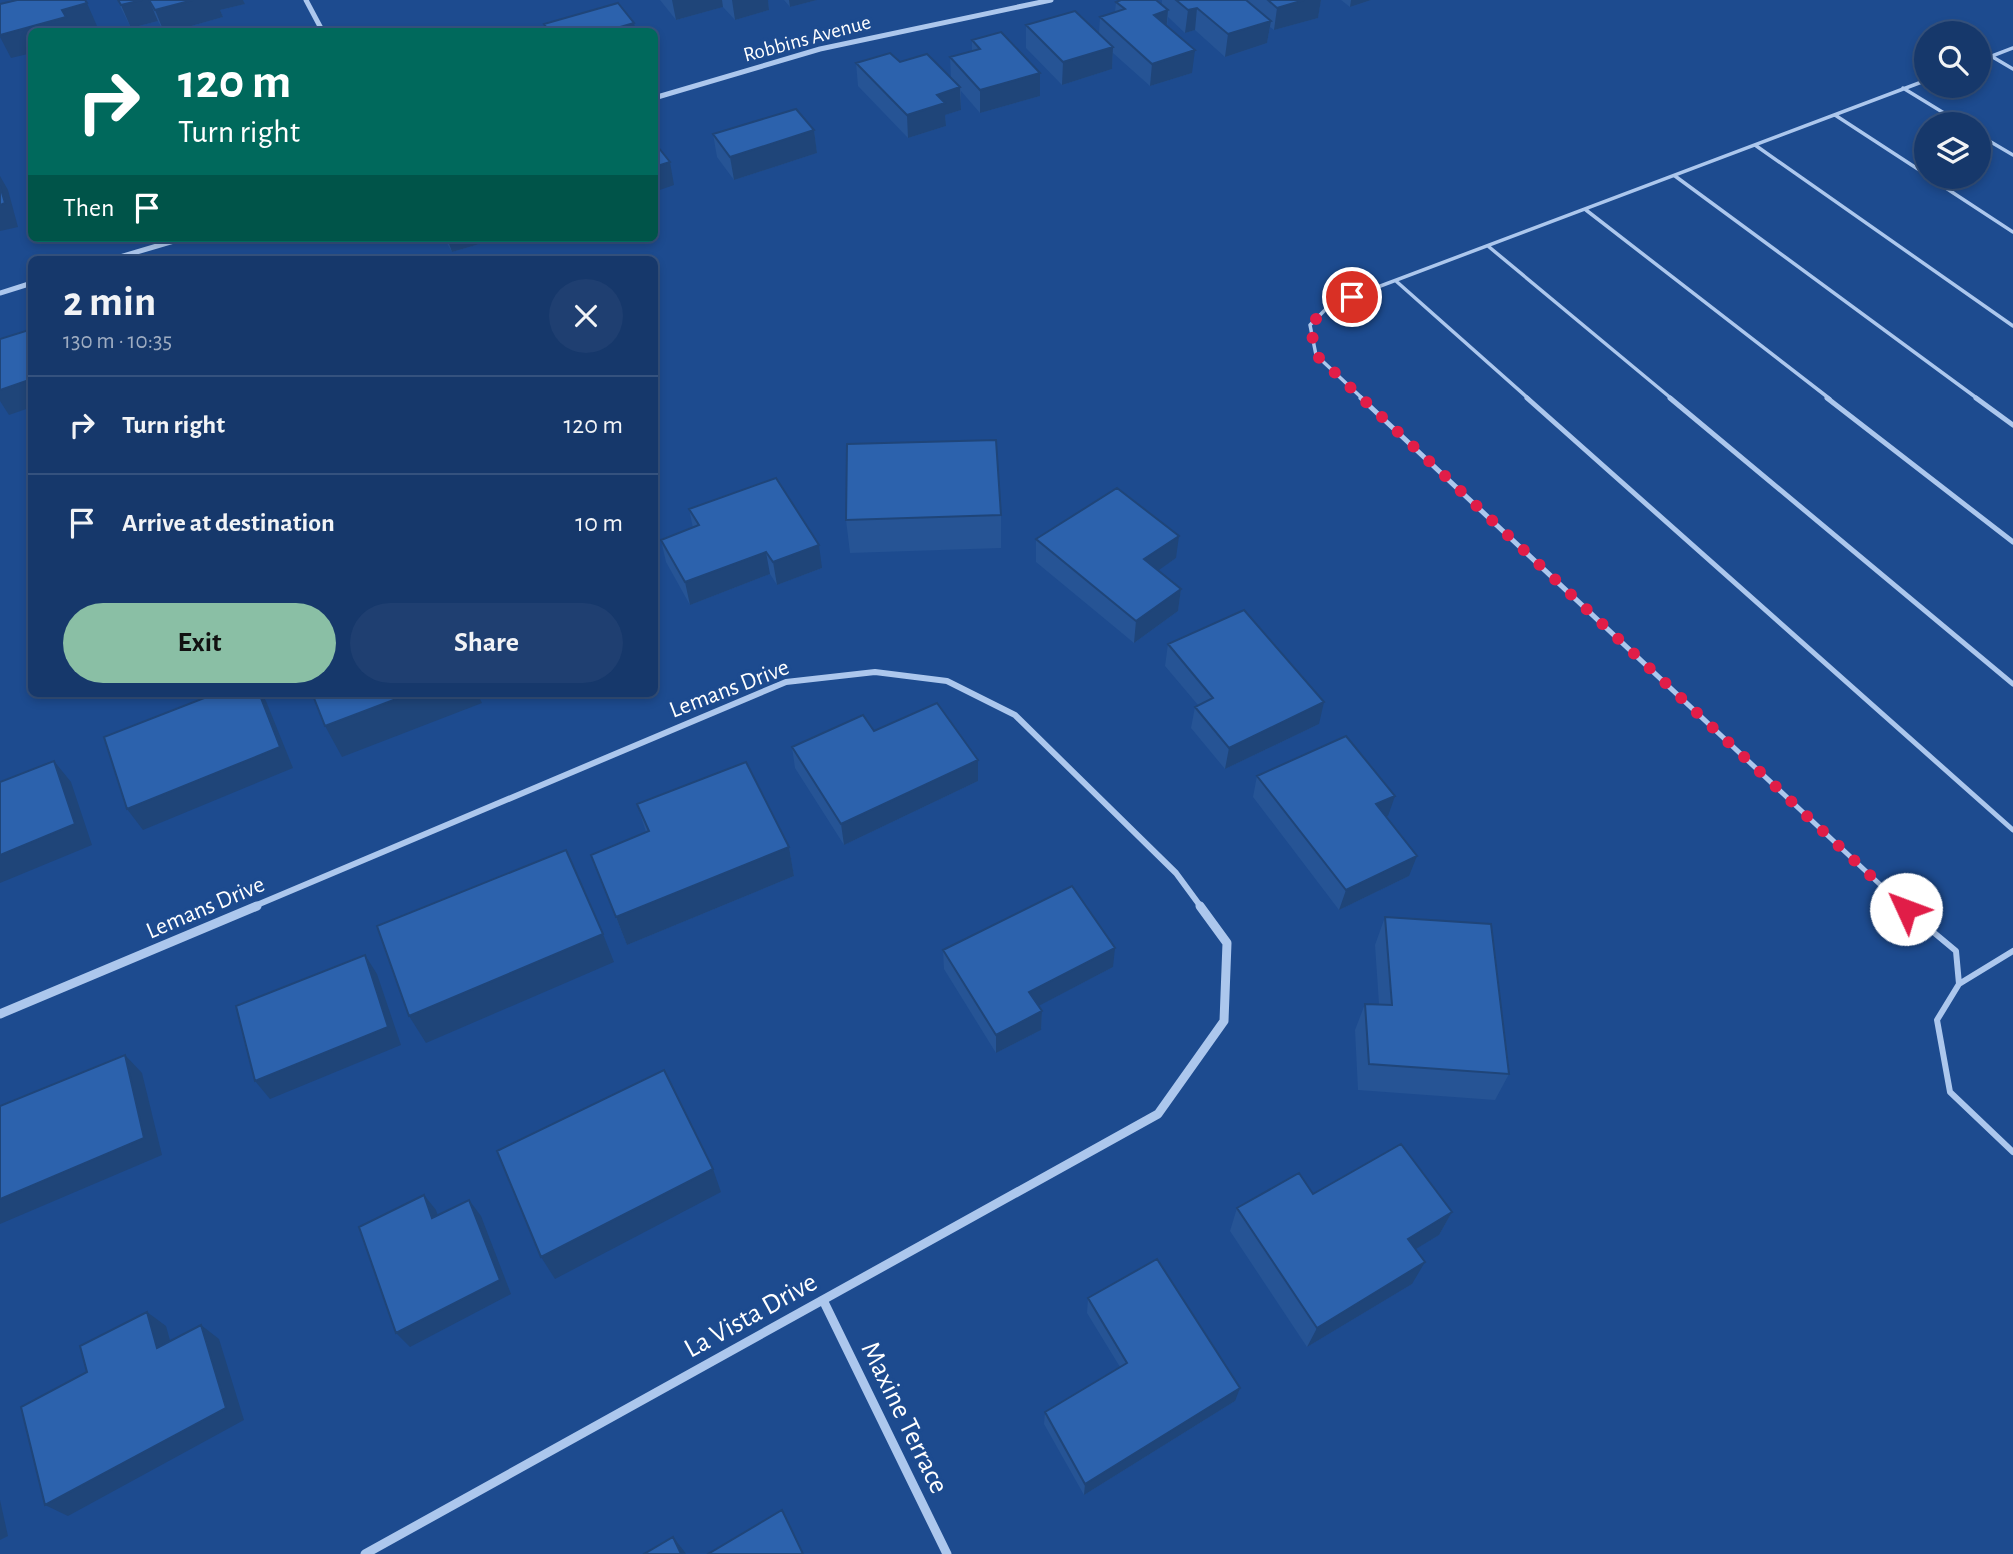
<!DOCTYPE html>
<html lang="en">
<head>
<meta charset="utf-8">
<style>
	:root { --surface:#16386b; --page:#1f3f71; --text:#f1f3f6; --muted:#9eacc1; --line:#35527e; --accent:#8abfa5 }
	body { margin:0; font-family:"Alegreya Sans",sans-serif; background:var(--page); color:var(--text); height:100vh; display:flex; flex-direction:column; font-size:26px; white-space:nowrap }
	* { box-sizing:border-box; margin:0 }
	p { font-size:23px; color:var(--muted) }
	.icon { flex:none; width:38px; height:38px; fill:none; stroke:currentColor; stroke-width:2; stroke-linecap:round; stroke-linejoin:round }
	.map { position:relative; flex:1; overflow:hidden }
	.panel { position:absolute; left:28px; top:256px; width:630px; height:441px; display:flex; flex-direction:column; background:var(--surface); border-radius:10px; box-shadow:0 4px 10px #0003,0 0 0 2px var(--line) }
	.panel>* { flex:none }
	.top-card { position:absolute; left:28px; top:28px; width:630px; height:214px; border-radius:10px; box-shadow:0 4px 10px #0003,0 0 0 2px var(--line); background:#00695c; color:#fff; overflow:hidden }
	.buttons { position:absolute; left:1914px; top:21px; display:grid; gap:14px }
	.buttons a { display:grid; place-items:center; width:77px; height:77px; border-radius:50%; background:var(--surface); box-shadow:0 4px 10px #0003,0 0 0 2px var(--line); font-size:35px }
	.pin { position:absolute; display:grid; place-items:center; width:60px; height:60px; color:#fff; margin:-30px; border:4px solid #fff; border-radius:50%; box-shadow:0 2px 7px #0007 }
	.me { position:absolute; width:77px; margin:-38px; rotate:313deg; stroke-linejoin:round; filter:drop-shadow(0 0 5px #0008) }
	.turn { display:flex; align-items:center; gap:24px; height:147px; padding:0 35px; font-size:32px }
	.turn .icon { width:91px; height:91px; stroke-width:2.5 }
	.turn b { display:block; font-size:49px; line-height:60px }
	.then { display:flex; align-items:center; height:66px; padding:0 35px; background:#0003; gap:14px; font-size:26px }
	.round { display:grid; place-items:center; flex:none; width:74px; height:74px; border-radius:37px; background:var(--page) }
	.overview { display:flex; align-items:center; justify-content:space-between; height:119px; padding:0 35px }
	h1 { font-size:42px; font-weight:700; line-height:52px }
	.button { display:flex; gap:14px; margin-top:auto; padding:14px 35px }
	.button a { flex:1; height:80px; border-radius:42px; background:var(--accent); color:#111; font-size:28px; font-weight:700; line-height:80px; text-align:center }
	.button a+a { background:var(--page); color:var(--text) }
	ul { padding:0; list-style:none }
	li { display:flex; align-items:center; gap:21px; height:98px; padding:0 35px; border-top:2px solid var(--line) }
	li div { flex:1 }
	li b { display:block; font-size:26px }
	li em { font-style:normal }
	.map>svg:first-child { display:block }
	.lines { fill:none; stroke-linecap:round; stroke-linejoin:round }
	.lane-far2 { stroke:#acc7ed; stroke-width:3.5 }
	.lane-far1 { stroke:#acc7ed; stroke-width:5 }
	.lane { stroke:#acc7ed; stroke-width:6 }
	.street-far2 { stroke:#acc7ed; stroke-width:5 }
	.street-far1 { stroke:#acc7ed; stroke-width:6 }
	.street { stroke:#acc7ed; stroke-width:9 }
	.wall { fill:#265495 }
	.shaded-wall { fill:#1f4579 }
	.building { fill:#2c62ad; stroke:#1f4579; stroke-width:2 }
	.route { stroke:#e11d48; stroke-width:12; stroke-dasharray:0 21.6 }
	.labels { text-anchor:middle; stroke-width:7; stroke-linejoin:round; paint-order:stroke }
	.far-street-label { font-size:21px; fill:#fff; stroke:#1d4b8f }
	.street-label { font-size:24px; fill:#fff; stroke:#1d4b8f }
	.near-street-label { font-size:28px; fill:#fff; stroke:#1d4b8f }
</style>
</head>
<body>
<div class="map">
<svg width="2013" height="1554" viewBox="0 0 2013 1554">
	<rect width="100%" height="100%" fill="#1d4b8f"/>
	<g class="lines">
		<path class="lane-far2" d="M1991 56 2013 69
			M1979 61 2013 48
			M1903 88 1962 124
			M1835 115 1927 175
			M1979 135 2013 155
			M1755 145 2013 326
			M1675 176 1978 399
			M1929 177 2013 232
			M1586 210 1830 399
			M1488 246 1672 399
			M1396 281 1529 399
			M1363 399 1316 355 1310 325 1330 305 1927 80"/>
		<path class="lane-far1" d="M1361 398 1904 907
			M1527 398 2013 830
			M1670 398 2013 684
			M1827 398 2013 542
			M1976 398 2013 425"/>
		<path class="lane" d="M1902 906 1956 951 1959 984 1937 1020 1950 1092 2013 1152
			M1959 984 2013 951"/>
		<path class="street-far2" d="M306 0 323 32
			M654 98 820 49 1051 0
			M113 259 184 238
			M0 293 32 283"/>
		<path class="street-far1" d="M252 907 786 682 875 672 947 681 1015 715 1176 873 1201 907"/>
		<path class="street" d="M0 1014 257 906
			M823 1300 947 1554
			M365 1554 1158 1114 1224 1021 1227 943 1200 906"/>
	</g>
	<path class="wall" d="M117 0H243L245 4 220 10 223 17 170 32H164L158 21 131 28Z
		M660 0H768L769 10 735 20 723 7 676 20Z
		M784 0H817L790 7Z
		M1162 0H1321L1318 18 1274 30 1270 27 1267 43 1225 57 1195 30 1185 33 1168 17 1167 26 1192 73 1150 86 1113 53 1112 69 1062 85 1026 48V25L1099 33 1100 17 1115 12 1116 2 1162 5Z
		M1341 0H1371L1350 7Z
		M972 40 1040 73V96L980 113 961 91V110L945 115 946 126 908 138 858 86 856 63 900 62 951 78 950 57 972 51Z
		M814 130 817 153 734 180 717 157 713 134Z
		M444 238H500L452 252Z
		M689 509 822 568 777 585 770 574 690 605 666 562 661 540 693 528Z
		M1001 515V548L850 553 846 520Z
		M1036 539 1176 558 1158 570 1181 589 1178 611 1134 643 1036 562Z
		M1168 644 1319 724 1225 769 1191 728 1195 707 1198 705 1165 666Z
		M874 731 978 781 844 845 795 768 792 747Z
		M1257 776 1388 816 1386 817 1409 876 1339 910 1253 797Z
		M637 804 789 847 794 876 627 945 591 855 646 832Z
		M1385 917 1509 1074 1495 1100 1358 1090 1355 1030 1365 1004H1379L1375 945Z
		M943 950 1113 967 1038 1006 1042 1011 1041 1030 996 1053 944 969Z
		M1313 1194 1452 1212 1439 1235 1415 1249 1412 1284 1307 1347 1230 1231 1237 1208Z
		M1088 1298 1235 1401 1084 1495 1044 1424 1045 1412 1120 1367 1087 1313Z"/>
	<path class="shaded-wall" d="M142 0H149L158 21 131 28 121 5Z
		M193 0H243L245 4 220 10 223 17 170 32H164L155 10Z
		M672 0H722L723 7 676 20Z
		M732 0H768L769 10 735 20Z
		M789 0H817L790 7Z
		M1304 0H1321L1318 18 1274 30 1277 8Z
		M1351 0H1371L1350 7Z
		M87 3 97 26 76 32H32V53L11 58 0 37V35L62 10Z
		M1197 8 1195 30 1185 33 1188 10Z
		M1168 10 1166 33 1154 15Z
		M1271 21 1267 43 1225 57 1228 34Z
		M634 23 636 32H603Z
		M1113 47 1112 69 1062 85 1063 62Z
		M1195 50 1192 73 1150 86 1152 64Z
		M1040 73V96L980 113V90Z
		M960 87 961 110 945 115 946 126 908 138 907 115 937 95Z
		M814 130 817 153 734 180 730 157Z
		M670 162 674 185 654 192V167Z
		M0 176 8 190 18 227 0 231Z
		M447 238H500L452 252Z
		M32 379V407L9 415 0 401V390Z
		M1179 536 1176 558 1142 582 1144 559Z
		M819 545 822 568 777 585 773 562Z
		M766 552 770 574 690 605 685 582Z
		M1181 589 1178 611 1134 643 1136 621Z
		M259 693H261L266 701 293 768 143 830 127 809Z
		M412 693H477L482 703 342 757 325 726Z
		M1324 702 1319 724 1225 769 1229 748Z
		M978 760V781L844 845 841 824Z
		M54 761 71 782 92 845 0 883V855Z
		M1395 796 1388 816 1369 825 1376 804Z
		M789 847 794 876 627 945 616 917Z
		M1417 856 1409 876 1339 910 1346 890Z
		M603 934 614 962 426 1043 409 1016Z
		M1115 948 1113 967 1029 1011V992Z
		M365 955 377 974 401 1045 270 1099 255 1081Z
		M1042 1011 1041 1030 996 1053V1035Z
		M125 1055 142 1073 162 1155 0 1224V1199Z
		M713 1169 721 1192 555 1279 541 1257Z
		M424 1195 436 1210 444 1234 432 1218Z
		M469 1200 481 1216 511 1294 410 1347 396 1333Z
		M1452 1212 1439 1235 1396 1261 1408 1239Z
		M1425 1262 1412 1284 1307 1347 1317 1328Z
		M147 1312 166 1326 176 1362 157 1348Z
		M201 1325 219 1339 244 1420 68 1516 45 1505Z
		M1240 1388 1235 1401 1084 1495 1085 1484Z
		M0 1500 8 1536 0 1540Z
		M673 1537 684 1551 686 1554H681Z"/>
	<path class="building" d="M17 0H85L87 3 62 10 66 17 0 35V4Z
		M118 0H142L121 5Z
		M149 0H193L155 10Z
		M1121 0H1156L1168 10 1154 15 1195 50 1152 64 1100 17 1125 9 1116 2Z
		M1176 0H1246L1271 21 1228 34 1197 8 1188 10Z
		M1268 0H1304L1277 8Z
		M618 3 634 23 603 32H550L544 24Z
		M1075 11 1113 47 1063 62 1026 25Z
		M1001 32 1040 73 980 90 950 57 980 49 972 40Z
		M890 53 900 62 927 54 960 87 937 95 945 103 907 115 856 63Z
		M796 109 814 130 730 157 713 134Z
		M654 142 670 162 654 167Z
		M0 186 5 203 0 205Z
		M32 329V379L0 390V339Z
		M996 440 1001 515 846 520 847 444Z
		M776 478 819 545 773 562 766 552 685 582 661 540 699 525 689 509Z
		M1117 488 1179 536 1144 559 1181 589 1136 621 1036 539Z
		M1244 610 1324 702 1229 748 1195 707 1213 698 1168 644Z
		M217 693H259L280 747 127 809 104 737Z
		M312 693H412L325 726Z
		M937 703 978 760 841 824 792 747 863 715 874 731Z
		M1346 736 1395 796 1376 804 1417 856 1346 890 1257 776Z
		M54 761 75 824 0 855V782Z
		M746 762 789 847 616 917 591 855 649 831 637 804Z
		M566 850 603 934 409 1016 377 926Z
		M1072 886 1115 948 1029 992 1042 1011 996 1035 943 950Z
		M1385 917 1491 924 1509 1074 1369 1064 1365 1004 1392 1005Z
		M365 955 388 1027 255 1081 236 1006Z
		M125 1055 144 1138 0 1199V1106Z
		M664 1070 713 1169 541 1257 497 1151Z
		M1401 1144 1452 1212 1408 1239 1425 1262 1317 1328 1237 1208 1299 1173 1313 1194Z
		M424 1195 432 1218 469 1200 500 1280 396 1333 359 1227Z
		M1157 1259 1240 1388 1085 1484 1045 1412 1127 1363 1088 1298Z
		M147 1312 157 1348 201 1325 226 1408 45 1505 21 1407 87 1372 80 1346Z
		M782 1510 803 1554H708Z
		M673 1537 681 1554H644Z"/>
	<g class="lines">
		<path class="route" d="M1352 297 1330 305 1310 325 1316 355 1906 909"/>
	</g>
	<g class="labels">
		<g class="far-street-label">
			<text transform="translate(807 38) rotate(-15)" y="7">Robbins Avenue</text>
		</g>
		<g class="street-label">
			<text transform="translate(729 688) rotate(-21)" y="8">Lemans Drive</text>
			<text transform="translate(205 907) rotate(-23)" y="8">Lemans Drive</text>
		</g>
		<g class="near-street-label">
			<text transform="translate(750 1314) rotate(-29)" y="10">La Vista Drive</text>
			<text transform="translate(906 1417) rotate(64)" y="10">Maxine Terrace</text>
		</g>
	</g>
</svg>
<div class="buttons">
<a><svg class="icon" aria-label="search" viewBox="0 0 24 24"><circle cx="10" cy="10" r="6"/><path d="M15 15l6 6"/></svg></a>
<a><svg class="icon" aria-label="layers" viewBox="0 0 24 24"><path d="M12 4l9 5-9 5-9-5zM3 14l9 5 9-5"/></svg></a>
</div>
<div class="pin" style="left:1352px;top:297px;background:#d93025"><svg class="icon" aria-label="arrive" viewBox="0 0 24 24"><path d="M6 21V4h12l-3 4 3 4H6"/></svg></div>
<svg class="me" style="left:1906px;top:909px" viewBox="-20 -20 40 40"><circle r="19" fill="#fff"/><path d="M0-13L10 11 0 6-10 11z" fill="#e11d48"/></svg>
<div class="top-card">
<div class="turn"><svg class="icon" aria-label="right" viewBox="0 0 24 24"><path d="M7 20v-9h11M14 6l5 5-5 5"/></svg><div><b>120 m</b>Turn right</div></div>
<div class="then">Then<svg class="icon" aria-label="arrive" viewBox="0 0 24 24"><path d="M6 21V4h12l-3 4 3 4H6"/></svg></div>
</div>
<section class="panel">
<div class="overview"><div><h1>2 min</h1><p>130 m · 10:35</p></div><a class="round"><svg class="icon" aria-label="close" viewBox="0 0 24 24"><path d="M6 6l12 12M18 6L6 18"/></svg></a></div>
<ul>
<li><svg class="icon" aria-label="right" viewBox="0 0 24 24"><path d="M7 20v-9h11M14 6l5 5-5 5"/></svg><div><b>Turn right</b></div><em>120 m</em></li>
<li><svg class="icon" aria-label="arrive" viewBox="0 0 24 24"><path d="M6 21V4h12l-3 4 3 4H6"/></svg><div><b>Arrive at destination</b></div><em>10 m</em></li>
</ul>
<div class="button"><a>Exit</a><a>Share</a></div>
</section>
</div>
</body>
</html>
